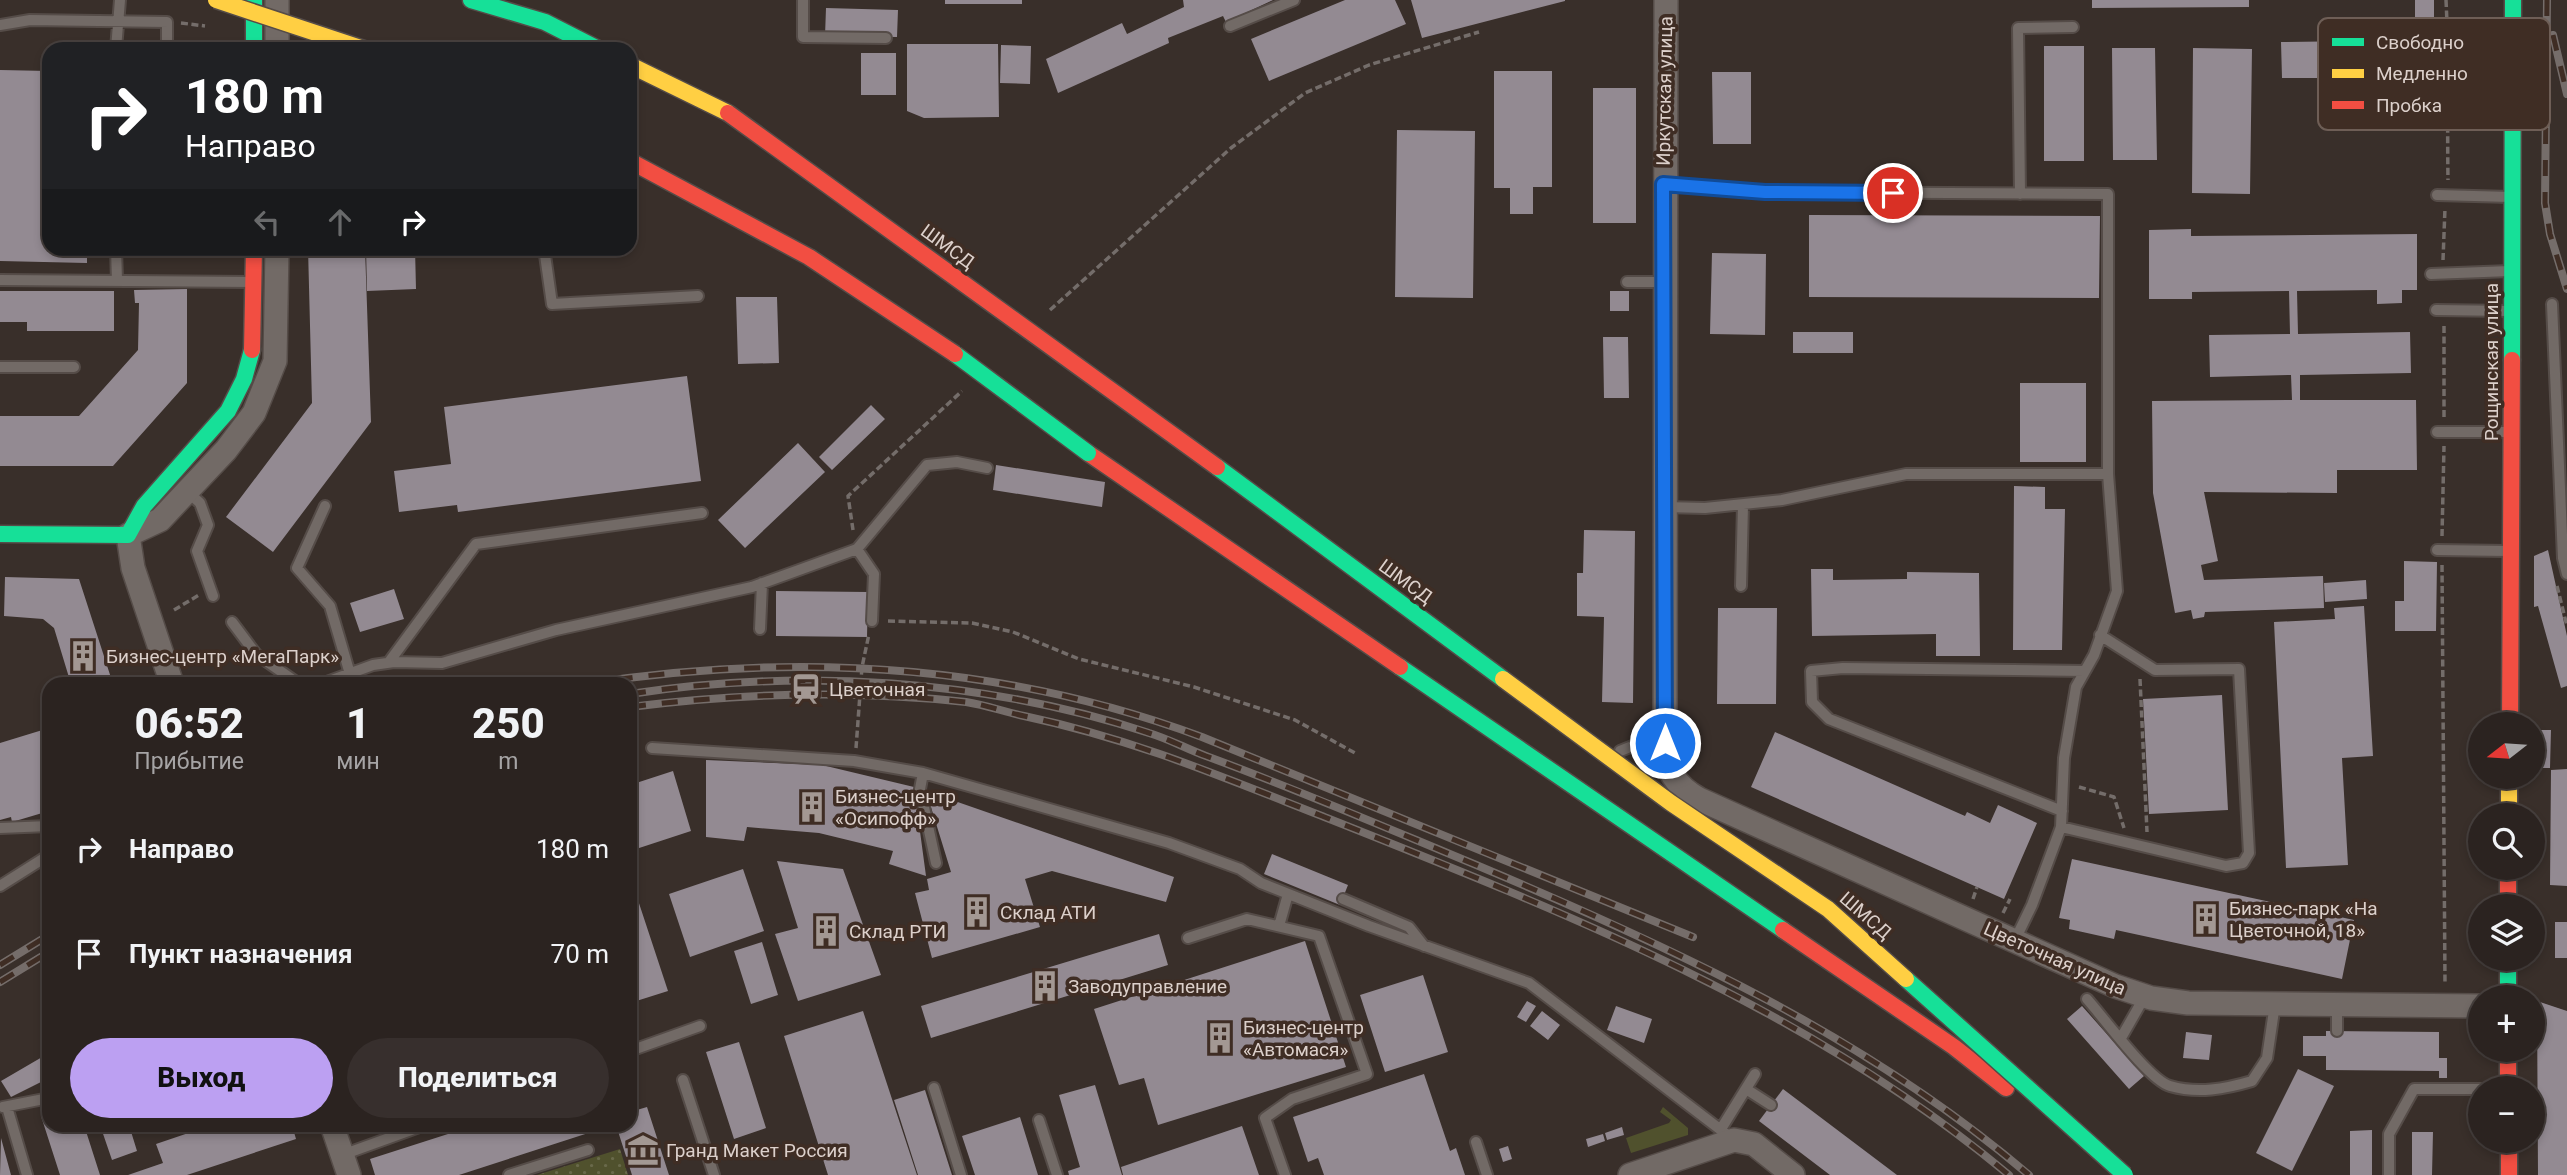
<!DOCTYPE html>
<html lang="ru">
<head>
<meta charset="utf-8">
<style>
	:root { --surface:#2b2320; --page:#372f2d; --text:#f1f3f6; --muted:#a6a4a5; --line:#47403e; --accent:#bca0f2 }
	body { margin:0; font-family:Roboto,sans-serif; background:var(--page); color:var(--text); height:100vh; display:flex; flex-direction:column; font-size:26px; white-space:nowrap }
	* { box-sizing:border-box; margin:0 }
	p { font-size:23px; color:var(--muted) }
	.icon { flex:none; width:38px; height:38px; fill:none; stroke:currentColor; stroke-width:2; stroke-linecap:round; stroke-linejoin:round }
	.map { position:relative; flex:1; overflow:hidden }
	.panel { position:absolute; left:42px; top:677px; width:595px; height:455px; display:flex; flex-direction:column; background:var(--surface); border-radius:21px; box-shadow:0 4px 10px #0003,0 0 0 2px var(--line) }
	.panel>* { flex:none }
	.hud { position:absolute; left:42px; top:42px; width:595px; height:214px; border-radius:21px; box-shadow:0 4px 10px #0003,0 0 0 2px var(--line); background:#202124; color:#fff; overflow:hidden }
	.needle { width:46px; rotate:253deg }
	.buttons { position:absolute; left:2468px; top:712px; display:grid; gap:14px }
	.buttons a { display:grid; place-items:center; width:77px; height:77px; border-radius:50%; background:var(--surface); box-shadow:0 4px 10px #0003,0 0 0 2px var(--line); font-size:35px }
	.pin { position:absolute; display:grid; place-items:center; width:60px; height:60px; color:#fff; margin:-30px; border:4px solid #fff; border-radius:50%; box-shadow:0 2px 7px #0007 }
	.me { position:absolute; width:77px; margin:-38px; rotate:0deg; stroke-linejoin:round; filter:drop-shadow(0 0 5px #0008) }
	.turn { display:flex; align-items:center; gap:24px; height:147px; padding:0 28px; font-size:32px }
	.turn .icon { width:91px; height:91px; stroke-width:2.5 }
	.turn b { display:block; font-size:49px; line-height:60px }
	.lanes { display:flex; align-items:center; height:66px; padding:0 28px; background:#0003; justify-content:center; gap:35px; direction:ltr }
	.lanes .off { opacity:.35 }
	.eta { display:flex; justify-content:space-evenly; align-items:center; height:119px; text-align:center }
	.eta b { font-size:42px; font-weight:800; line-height:49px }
	.cta { display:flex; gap:14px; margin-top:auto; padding:14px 28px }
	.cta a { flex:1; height:80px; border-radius:42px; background:var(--accent); color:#111; font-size:28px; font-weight:800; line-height:80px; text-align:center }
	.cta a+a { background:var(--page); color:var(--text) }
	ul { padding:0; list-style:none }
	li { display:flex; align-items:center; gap:21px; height:105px; padding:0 28px }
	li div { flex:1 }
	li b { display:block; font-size:26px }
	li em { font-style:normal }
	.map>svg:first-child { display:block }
	.grass { fill:#50512d }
	.park { fill:url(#park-dots) }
	.building { fill:#938a92 }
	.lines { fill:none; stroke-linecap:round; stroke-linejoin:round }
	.lane-casing { stroke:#554c48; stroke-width:14 }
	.street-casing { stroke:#554c48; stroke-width:26 }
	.fast-casing { stroke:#554c48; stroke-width:19 }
	.slow-casing { stroke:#554c48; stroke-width:19 }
	.jam-casing { stroke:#554c48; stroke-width:19 }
	.path { stroke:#746d6a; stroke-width:3.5; stroke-dasharray:7 3.5; stroke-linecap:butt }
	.lane { stroke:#726a66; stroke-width:10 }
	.street { stroke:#726a66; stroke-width:23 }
	.fast { stroke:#16e098; stroke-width:16 }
	.slow { stroke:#ffcf43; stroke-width:16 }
	.jam { stroke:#f24e42; stroke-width:16 }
	.rail-casing { stroke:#756d6a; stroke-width:8 }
	.rail { stroke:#3f2d24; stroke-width:5; stroke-dasharray:16; stroke-linecap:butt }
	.fast-bridge-casing { stroke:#554c48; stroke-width:19; stroke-linecap:butt }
	.slow-bridge-casing { stroke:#554c48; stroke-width:19; stroke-linecap:butt }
	.jam-bridge-casing { stroke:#554c48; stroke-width:19; stroke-linecap:butt }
	.fast-bridge { stroke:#16e098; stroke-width:16 }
	.slow-bridge { stroke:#ffcf43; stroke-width:16 }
	.jam-bridge { stroke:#f24e42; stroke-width:16 }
	.route-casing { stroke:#114b97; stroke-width:18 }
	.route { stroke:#1a73e8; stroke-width:12 }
	.labels { text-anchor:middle; stroke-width:7; stroke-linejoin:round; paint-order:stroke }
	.street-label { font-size:19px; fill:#dcd0cb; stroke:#3f2d24 }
	.poi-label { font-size:19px; fill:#dcd0cb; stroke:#3f2d24; text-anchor:start }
	.key { fill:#3f2d24; stroke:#6e5e56; stroke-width:2 }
	.key-label { font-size:19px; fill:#dcd0cb }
</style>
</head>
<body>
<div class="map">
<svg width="2567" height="1175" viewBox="0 0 2567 1175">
	<defs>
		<pattern id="park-dots" width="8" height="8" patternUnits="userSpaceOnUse" patternTransform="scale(1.75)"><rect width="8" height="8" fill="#50512d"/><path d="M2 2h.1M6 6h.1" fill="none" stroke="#69694a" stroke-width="1.8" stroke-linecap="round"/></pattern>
	</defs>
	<rect width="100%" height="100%" fill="#392f2a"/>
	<path class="grass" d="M1663 1107 1688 1128V1135L1631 1153 1626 1138 1669 1123 1671 1120 1660 1112Z"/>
	<path class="park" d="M620 1149 628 1175H537Z"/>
	<path class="building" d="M945 0H1022V4H945Z
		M1183 0H1273L1226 22 1223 16 1168 38 1169 43 1058 93 1046 59 1122 23 1127 34 1184 7Z
		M1345 0H1395L1406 24 1269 81 1251 39Z
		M1411 0H1565V1L1422 38Z
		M2092 0H2249V7L2092 8Z
		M2415 0H2434V28H2415Z
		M826 8 898 10 897 37 825 36Z
		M2357 41V78H2282L2281 42Z
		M907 44H998L999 117 924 118 907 111Z
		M1001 45 1031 46 1030 84 1000 83Z
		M2044 46H2084V161H2044Z
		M2112 48H2155L2157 160H2113Z
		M2193 48 2252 49 2250 194 2192 193Z
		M861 53H896V95H861Z
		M0 70 49 71V248H87V263L0 261Z
		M1494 71H1552V187H1533V214H1510V188H1494Z
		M1712 72H1751V144H1713Z
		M1593 88H1636V223H1593Z
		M1397 130 1475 131 1473 298 1395 297Z
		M1809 215 2100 216 2099 298 1809 297Z
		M2191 229V236L2417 234V290H2402V303L2377 304V290L2297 291 2298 334 2410 332 2411 373 2300 375V400H2416L2417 470H2337V493L2204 492 2218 561 2201 565 2204 580 2323 576 2324 608 2205 612 2204 617 2193 619 2191 610 2175 613 2153 493 2152 401 2292 400 2291 375 2210 377 2209 335 2290 334 2289 291 2192 292V299H2149V230Z
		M308 248H365L371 422 273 552 226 517 312 403Z
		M366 248H415L416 289 367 291Z
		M1712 253 1766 254 1765 335 1710 334Z
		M187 289V383L113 466H0V416H79L138 350 139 303H135L134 290Z
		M0 291H114V331H27V322H0Z
		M1610 291H1629V311H1610Z
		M736 297H777L779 363 738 364Z
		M1793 332H1853V353H1793Z
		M1603 337H1628L1629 398H1604Z
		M687 376 701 481 458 512 457 505 399 512 394 471 451 464 444 407Z
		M2020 383H2086V462H2020Z
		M871 405 885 419 832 470 819 457Z
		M798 443 825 472 745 548 718 520Z
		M996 465 1105 482 1102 507 993 490Z
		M2014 486 2045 487V509H2065L2062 650H2013Z
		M1584 530 1635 531 1633 703 1602 702 1604 617 1577 616V573H1583Z
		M2548 550 2567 636V686L2561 688 2538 606 2534 607V556Z
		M2404 561 2437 562 2436 631H2395V601H2404Z
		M1811 569H1833V580L1907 579V572L1979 573 1980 656H1936V634L1812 636Z
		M5 577 79 579 113 684H71L54 628 43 619 4 616Z
		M2366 580 2367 599 2325 602 2324 583Z
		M394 589 404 619 360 632 350 603Z
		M776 591 868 592 867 637 776 636Z
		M2364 606 2373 756 2342 758 2348 865 2286 868 2274 622 2335 619 2334 608Z
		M1718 608H1777L1776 704H1717Z
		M2222 695 2228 810 2149 814 2143 699Z
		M49 728V811L12 822 11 817 0 820V743Z
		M2538 730H2551L2550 768H2537Z
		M1775 732 1965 816 1967 812 1990 823 1998 805 2037 823 2004 899 1751 787Z
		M706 760 822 765 914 787 926 876 889 864 893 851 819 833 747 827 744 841 706 837Z
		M2567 769V886L2550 885 2551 770Z
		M673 771 691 831 630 851V785Z
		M926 791 1174 877 1166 902 1052 871 1025 879 1040 927 932 958 915 893 929 890 927 879 951 872Z
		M1272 854 1348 885 1340 905 1264 874Z
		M2072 859 2354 920 2342 979 2116 930 2114 939 2069 929 2070 920 2059 918Z
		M777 861 843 869 881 975 798 1001 775 934 798 928Z
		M743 869 764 931 690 957 669 894Z
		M630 876 668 991 630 1003Z
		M2555 922H2567V958H2555Z
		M1159 934 1168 965 931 1038 921 1006Z
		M1305 941 1346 1067 1158 1125 1144 1078 1119 1085 1094 1009Z
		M762 942 778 995 751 1004 734 951Z
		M1423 975 1448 1052 1385 1072 1360 995Z
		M1527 1001 1536 1006 1526 1022 1517 1017Z
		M2537 1001 2567 1011V1175H2538Z
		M1616 1006 1652 1019 1644 1043 1607 1030Z
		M2082 1006 2144 1076 2129 1089 2067 1019Z
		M863 1011 917 1175H828L784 1036Z
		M1542 1011 1560 1025 1548 1040 1530 1026Z
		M2326 1031 2439 1032V1058H2447V1078H2439V1071L2326 1070V1056H2303V1036H2326Z
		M2186 1032 2212 1035 2209 1060 2183 1058Z
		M739 1042 766 1128 734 1139 706 1052Z
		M49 1053V1078L11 1097 1 1081Z
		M2298 1069 2334 1086 2292 1171 2256 1153Z
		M1424 1074 1450 1151 1456 1148 1465 1175H1324L1318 1158 1308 1162 1293 1117Z
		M1095 1085 1122 1175H1069L1068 1171 1080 1167 1059 1095Z
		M1783 1089 1897 1175H1830L1759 1121Z
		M925 1090 952 1175H918L894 1100Z
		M647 1107 669 1175H632L616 1125H630V1112Z
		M49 1113V1125H84L100 1175H60L41 1116Z
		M1020 1117 1038 1175H975L962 1136Z
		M100 1125H129L137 1151 112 1160Z
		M212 1125H292L296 1139 187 1175H128L163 1163 156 1144Z
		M359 1125H384V1126L362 1133Z
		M476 1125H610V1126L459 1175H375L370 1159Z
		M1242 1126 1259 1175H1123L1121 1167Z
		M1622 1127 1624 1135 1607 1140 1605 1133Z
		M2372 1130V1175H2350V1131Z
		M2412 1132H2433L2432 1175H2412Z
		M1603 1134 1605 1141 1588 1147 1586 1139Z
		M1 1138 11 1175H0Z
		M1508 1146 1512 1159 1503 1162 1499 1149Z"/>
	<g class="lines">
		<defs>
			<path id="lane" d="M803 0V37L886 38
				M0 25 30 20 167 22V49
				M1230 26 1294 0
				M116 49 120 0
				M1666 185 1765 192 2108 194V474L2117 591 2094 655 2076 687 2064 758 2061 827 2032 905 2015 940
				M2020 194 2018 28 2073 27
				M2437 195 2511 197
				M116 248 117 281
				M544 248 552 304 698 296
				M2431 274 2510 271
				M0 280 253 282
				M1627 282H1663
				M2552 304 2563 558 2567 574
				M2436 310 2510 311
				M0 367H74
				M2437 432H2508
				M187 491 200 503 208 525 197 551 213 596
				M325 506 297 568 330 606 350 674
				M1664 507 1705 508 1782 500 1906 474H2108
				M857 549 874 574 872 621
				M2437 550 2508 551
				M1741 586 1743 505
				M232 622 256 654 299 684
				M760 629 762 583
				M389 662 476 544 702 513
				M321 684 373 665 394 662 442 663 556 630 752 587 857 549 927 465 957 462 987 468
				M652 748 854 761 923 773 1169 843 1240 869 1261 883 1369 926 1529 983 1734 1140
				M1620 751 1640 743H1665
				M923 773 920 789 936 863
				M2062 811 1829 719 1812 702 1811 671 1843 668 2085 671
				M2061 827 2226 866 2243 863 2249 853 2239 669 2155 670 2100 635
				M0 828 49 826
				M0 886 49 855
				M1343 899 1409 927 1424 946
				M1279 926 1288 894
				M1188 938 1247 919 1319 936 1367 1074 1292 1099 1265 1118 1285 1175
				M2087 999C2104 1018 2149 1080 2170 1086 2198 1094 2225 1089 2252 1081L2267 1058 2275 1004
				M2337 1031V1004
				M2121 1038 2145 996
				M630 1051 700 1026
				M683 1080 714 1175
				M934 1088 961 1175
				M1746 1089 1771 1105
				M3 1107 49 1098
				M7 1107 27 1175
				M1039 1120 1057 1175
				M1721 1129 1755 1074
				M1476 1142 1487 1175
				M342 1155 425 1125
				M509 1175 588 1150
				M2389 1175V1134L2414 1089H2480"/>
			<path id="street" d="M277 0V49
				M1666 0 1665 743C1666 770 1675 786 1699 799L2115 986 2151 998 2188 1003 2480 1006
				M172 684 133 568 128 535 160 520 226 450 254 413 275 361 277 248
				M332 1125 349 1175
				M1630 1175 1734 1140 1754 1144 1793 1175"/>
			<path id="fast" d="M254 0V49
				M471 0 545 22 598 49
				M2512 360 2513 0
				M0 534 128 535 144 506 228 411 244 379 252 350
				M1400 667 1783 930
				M2508 959V998"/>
			<path id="slow" d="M630 65 728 113
				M2509 777V816"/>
			<path id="jam" d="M252 350 254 248
				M1088 453 1400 667
				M2510 724 2512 360
				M2508 868V906
				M1783 930 1954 1047 2006 1088
				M2508 1050V1088
				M2509 1141V1175"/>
		</defs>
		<use href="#lane" class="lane-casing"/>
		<use href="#street" class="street-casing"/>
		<use href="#fast" class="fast-casing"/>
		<use href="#slow" class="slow-casing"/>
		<use href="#jam" class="jam-casing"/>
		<path class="path" d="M2446 0C2449 60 2447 119 2448 180
			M181 23 205 26
			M2443 260 2445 208
			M1050 310 1231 148 1305 93 1369 65 1479 32
			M2444 417V323
			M853 530 848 496 962 391
			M2442 536 2444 446
			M2442 565 2445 984
			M2557 586 2567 626
			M174 610 199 595
			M888 621 972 623 1013 632 1079 659 1194 687 1295 720 1355 753
			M2140 679 2147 832
			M856 748 862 667 869 634
			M2079 787 2114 797 2124 828
			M1973 899 1977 887
			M2003 913 2010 899"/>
		<use href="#lane" class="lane"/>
		<use href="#street" class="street"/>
		<use href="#fast" class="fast"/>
		<use href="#slow" class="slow"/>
		<use href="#jam" class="jam"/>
		<defs>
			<path id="rail" d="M2547 0 2545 203 2550 234 2567 289
				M2553 35 2567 94
				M585 684C794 652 1003 663 1202 737L1693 937
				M630 694C800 668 985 679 1149 733 1169 739 1187 749 1206 756 1299 790 1389 829 1481 867 1676 949 1867 1037 2029 1175
				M630 707C741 693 855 690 966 702 986 705 1005 712 1024 716 1133 739 1220 776 1322 816 1562 911 1809 1008 2009 1175
				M0 965 49 935
				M0 982 49 952"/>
		</defs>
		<use href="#rail" class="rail-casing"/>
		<use href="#rail" class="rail"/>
		<defs>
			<path id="fast-bridge" d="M955 354 1088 453
				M1217 467 1503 679
				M1906 979 2125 1175"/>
			<path id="slow-bridge" d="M216 0 364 49
				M1503 679 1671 803 1828 909 1906 979"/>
			<path id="jam-bridge" d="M728 113 1217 467
				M630 161 809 257 955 354"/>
		</defs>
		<use href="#fast-bridge" class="fast-bridge-casing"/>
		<use href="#slow-bridge" class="slow-bridge-casing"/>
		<use href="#jam-bridge" class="jam-bridge-casing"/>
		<use href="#fast-bridge" class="fast-bridge"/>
		<use href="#slow-bridge" class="slow-bridge"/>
		<use href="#jam-bridge" class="jam-bridge"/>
	</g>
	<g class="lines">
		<defs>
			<path id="route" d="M1665 743 1663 184 1765 192 1893 193"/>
		</defs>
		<use href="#route" class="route-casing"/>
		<use href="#route" class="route"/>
	</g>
	<defs>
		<symbol id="building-bare" viewBox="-9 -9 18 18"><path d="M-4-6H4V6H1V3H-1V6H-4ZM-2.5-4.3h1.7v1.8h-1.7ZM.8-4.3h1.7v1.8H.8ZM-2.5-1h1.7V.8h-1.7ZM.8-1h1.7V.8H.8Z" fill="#a39893" stroke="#3f2d24" stroke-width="2.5" paint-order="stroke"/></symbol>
		<symbol id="station-bare" viewBox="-9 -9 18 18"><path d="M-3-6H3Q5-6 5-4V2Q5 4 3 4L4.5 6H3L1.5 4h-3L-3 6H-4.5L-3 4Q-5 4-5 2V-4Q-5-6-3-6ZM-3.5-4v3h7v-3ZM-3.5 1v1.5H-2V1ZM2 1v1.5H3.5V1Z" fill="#a39893" stroke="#3f2d24" stroke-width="2.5" paint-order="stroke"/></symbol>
		<symbol id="museum-bare" viewBox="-9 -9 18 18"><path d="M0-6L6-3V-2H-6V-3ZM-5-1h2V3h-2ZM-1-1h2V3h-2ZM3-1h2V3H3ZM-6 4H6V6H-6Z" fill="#a39893" stroke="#3f2d24" stroke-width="2.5" paint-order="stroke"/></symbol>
	</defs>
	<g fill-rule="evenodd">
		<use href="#building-bare" x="61" y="634" width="44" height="44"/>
		<use href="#station-bare" x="784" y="667" width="44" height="44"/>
		<use href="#building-bare" x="790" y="785" width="44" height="44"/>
		<use href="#building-bare" x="955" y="890" width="44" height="44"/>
		<use href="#building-bare" x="2184" y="897" width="44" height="44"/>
		<use href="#building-bare" x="804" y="909" width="44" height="44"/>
		<use href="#building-bare" x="1023" y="964" width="44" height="44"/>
		<use href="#building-bare" x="1198" y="1016" width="44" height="44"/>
		<use href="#museum-bare" x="621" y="1128" width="44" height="44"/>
	</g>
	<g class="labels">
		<g class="street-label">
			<text transform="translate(1664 91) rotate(-89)" y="7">Иркутская улица</text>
			<text transform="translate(948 246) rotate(36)" y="7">ШМСД</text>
			<text transform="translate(2491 362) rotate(-90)" y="7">Рощинская улица</text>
			<text transform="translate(1406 581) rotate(36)" y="7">ШМСД</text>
			<text transform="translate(1866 915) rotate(41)" y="7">ШМСД</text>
			<text transform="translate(2055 958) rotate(24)" y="7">Цветочная улица</text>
		</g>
		<g class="poi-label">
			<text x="106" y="663">Бизнес-центр «МегаПарк»</text>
			<text x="829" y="696">Цветочная</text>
			<text x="835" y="803">Бизнес-центр<tspan x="835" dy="22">«Осипофф»</tspan></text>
			<text x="2229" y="915">Бизнес-парк «На<tspan x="2229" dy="22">Цветочной, 18»</tspan></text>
			<text x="1000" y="919">Склад АТИ</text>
			<text x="849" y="938">Склад РТИ</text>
			<text x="1068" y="993">Заводуправление</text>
			<text x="1243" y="1034">Бизнес-центр<tspan x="1243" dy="22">«Автомася»</tspan></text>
			<text x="666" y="1157">Гранд Макет Россия</text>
		</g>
	</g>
	<rect x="2318" y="18" width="232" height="112" rx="10" class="key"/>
	<rect x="2332" y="38" width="32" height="8" fill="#16e098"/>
	<rect x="2332" y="69" width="32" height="9" fill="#ffcf43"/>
	<rect x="2332" y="101" width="32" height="8" fill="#f24e42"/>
	<g class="key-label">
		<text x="2376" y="49">Свободно</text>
		<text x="2376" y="80">Медленно</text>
		<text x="2376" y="112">Пробка</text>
	</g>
</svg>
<div class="buttons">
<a><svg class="needle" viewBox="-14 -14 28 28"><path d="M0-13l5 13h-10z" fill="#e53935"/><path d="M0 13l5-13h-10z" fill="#a6a4a5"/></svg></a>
<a><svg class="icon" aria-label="search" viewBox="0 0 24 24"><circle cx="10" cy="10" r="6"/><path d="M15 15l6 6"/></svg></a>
<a><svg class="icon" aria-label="layers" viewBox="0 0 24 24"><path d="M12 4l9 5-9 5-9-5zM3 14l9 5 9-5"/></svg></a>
<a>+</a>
<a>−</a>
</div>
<div class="pin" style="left:1893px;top:193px;background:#d93025"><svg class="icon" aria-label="arrive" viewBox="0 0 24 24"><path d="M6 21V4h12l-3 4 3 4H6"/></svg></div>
<svg class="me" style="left:1665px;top:743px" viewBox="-20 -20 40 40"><circle r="17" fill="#1a73e8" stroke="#fff" stroke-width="3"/><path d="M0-11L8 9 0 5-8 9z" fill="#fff"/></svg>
<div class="hud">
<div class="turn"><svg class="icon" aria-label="right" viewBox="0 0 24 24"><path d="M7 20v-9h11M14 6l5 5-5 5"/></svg><div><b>180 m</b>Направо</div></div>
<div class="lanes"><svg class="icon off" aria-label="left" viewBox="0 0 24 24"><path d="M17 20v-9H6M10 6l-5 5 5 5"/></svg><svg class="icon off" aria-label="ahead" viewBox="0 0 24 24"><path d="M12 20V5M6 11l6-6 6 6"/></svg><svg class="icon" aria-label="right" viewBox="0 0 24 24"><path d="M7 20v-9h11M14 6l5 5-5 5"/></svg></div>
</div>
<section class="panel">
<div class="eta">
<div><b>06:52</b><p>Прибытие</p></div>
<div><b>1</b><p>мин</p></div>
<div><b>250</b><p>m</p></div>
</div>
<ul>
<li><svg class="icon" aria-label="right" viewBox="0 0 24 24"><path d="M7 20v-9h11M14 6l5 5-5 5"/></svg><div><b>Направо</b></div><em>180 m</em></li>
<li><svg class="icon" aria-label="arrive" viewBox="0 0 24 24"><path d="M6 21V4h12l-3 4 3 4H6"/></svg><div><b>Пункт назначения</b></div><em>70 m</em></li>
</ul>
<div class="cta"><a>Выход</a><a>Поделиться</a></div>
</section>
</div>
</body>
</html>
